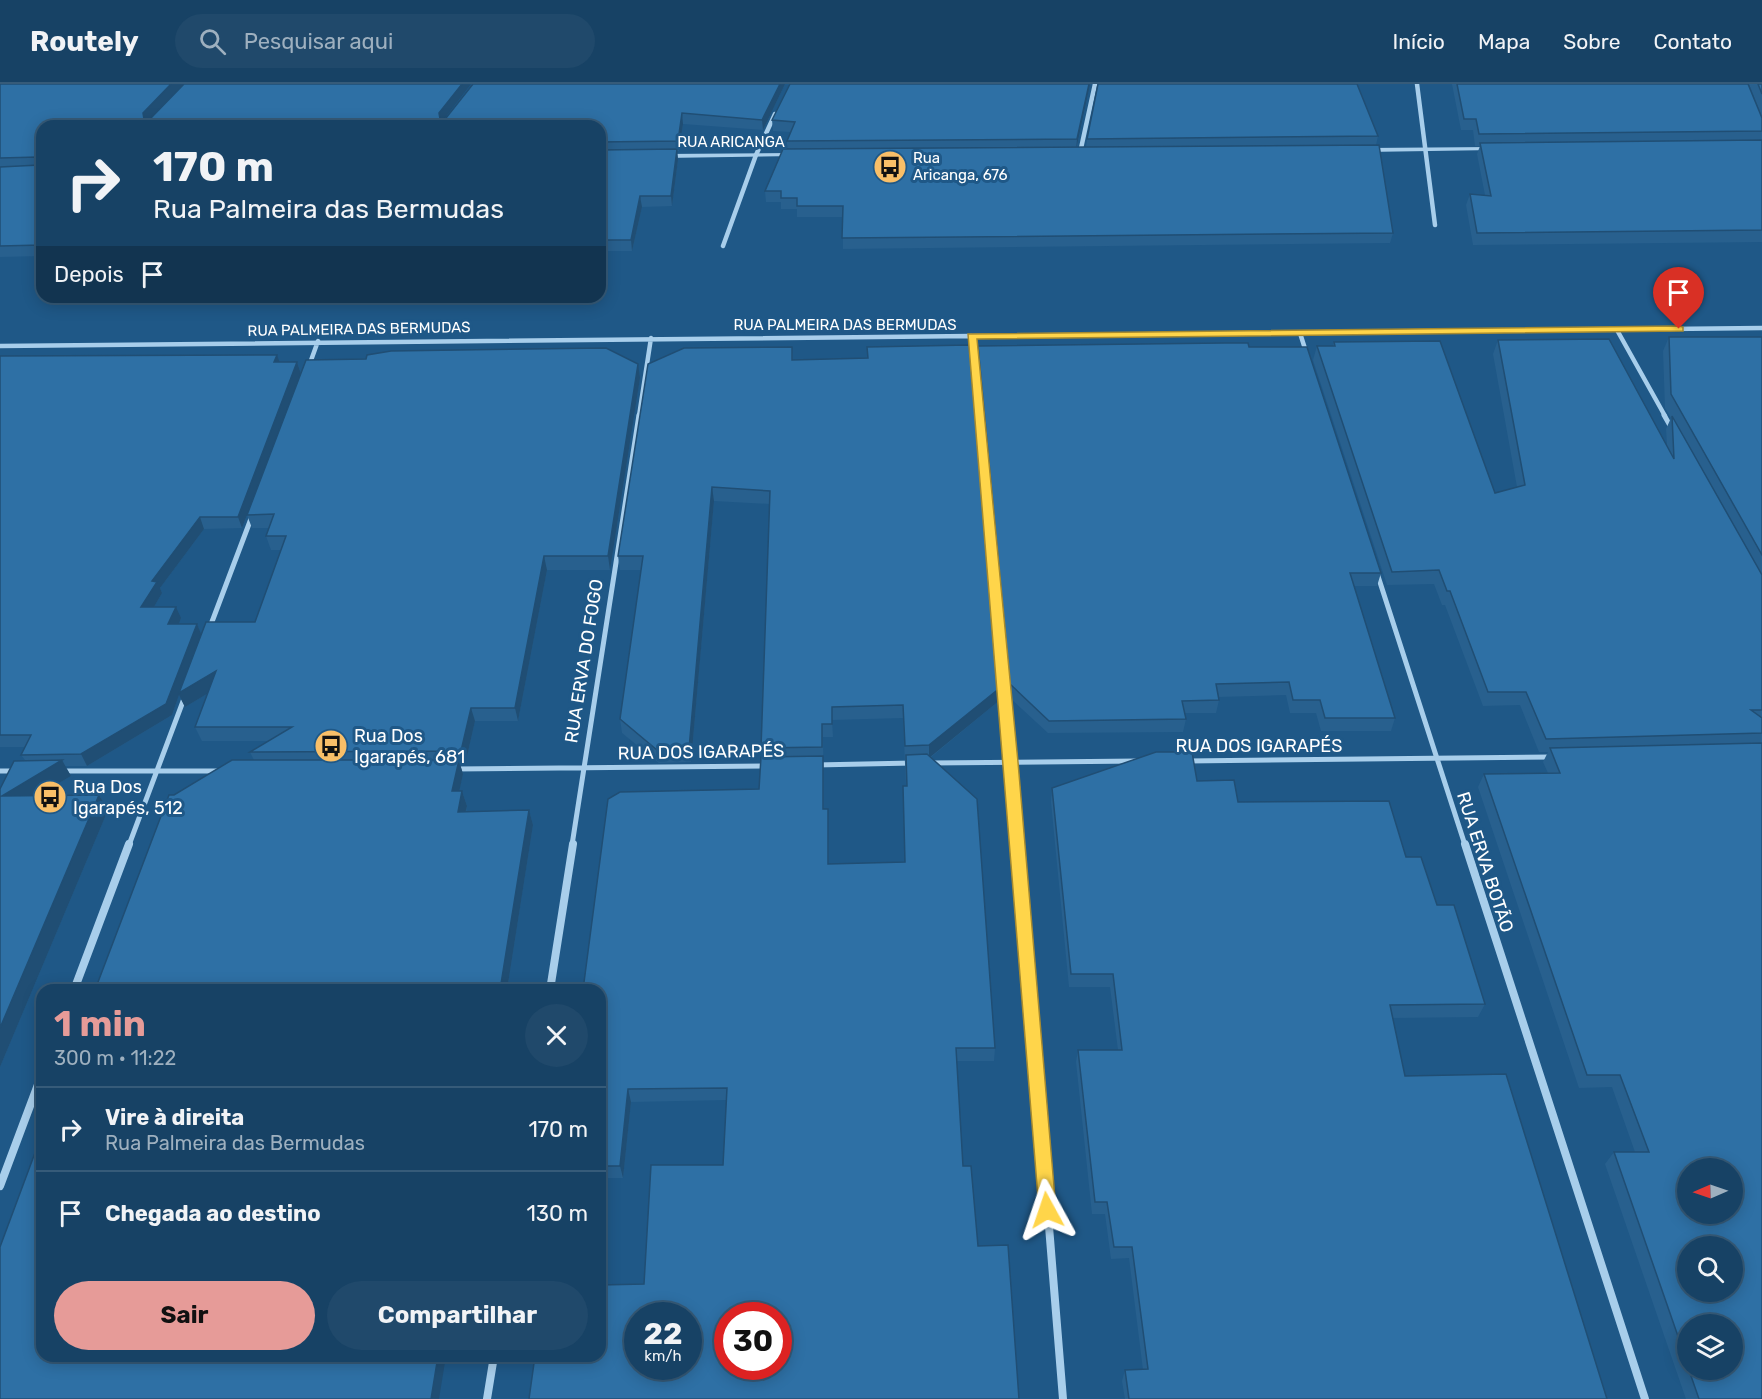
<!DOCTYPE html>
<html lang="pt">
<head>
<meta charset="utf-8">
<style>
	:root { --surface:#174265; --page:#20496b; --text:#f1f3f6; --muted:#9eb0bf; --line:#365b79; --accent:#e69b98 }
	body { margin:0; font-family:Rubik,sans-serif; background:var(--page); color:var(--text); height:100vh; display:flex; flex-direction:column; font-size:22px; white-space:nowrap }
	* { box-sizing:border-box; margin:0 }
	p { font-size:20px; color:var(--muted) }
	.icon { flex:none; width:33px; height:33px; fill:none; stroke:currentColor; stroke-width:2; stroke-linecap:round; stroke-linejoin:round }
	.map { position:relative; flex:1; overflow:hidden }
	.side { position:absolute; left:36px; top:900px; width:570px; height:378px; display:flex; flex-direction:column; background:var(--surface); border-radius:18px; box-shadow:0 3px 15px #0003,0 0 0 2px var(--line) }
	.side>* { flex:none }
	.top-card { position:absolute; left:36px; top:36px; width:570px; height:183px; border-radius:18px; box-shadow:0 3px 15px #0003,0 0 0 2px var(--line); background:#174265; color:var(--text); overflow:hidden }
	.needle { width:39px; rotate:268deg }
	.fabs { position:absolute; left:1677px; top:1074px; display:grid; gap:12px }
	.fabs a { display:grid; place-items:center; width:66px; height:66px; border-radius:50%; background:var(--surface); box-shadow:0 3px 15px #0003,0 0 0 2px var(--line); font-size:30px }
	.speed { position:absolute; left:624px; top:1218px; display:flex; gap:12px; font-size:30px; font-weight:700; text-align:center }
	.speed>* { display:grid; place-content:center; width:78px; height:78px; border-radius:50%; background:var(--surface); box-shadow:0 3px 15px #0003,0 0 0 2px var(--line); line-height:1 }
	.speed small { font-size:15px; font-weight:400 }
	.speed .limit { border:9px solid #d22; background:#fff; color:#111 }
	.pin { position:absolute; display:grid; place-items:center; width:51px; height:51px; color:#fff; margin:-62px -26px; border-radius:50% 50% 50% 0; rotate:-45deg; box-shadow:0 0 6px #0007 }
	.pin .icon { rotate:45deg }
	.me { position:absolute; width:66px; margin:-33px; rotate:355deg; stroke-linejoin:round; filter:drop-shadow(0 0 4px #0008) }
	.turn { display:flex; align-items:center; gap:21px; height:126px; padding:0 18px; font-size:27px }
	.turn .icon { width:78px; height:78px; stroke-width:2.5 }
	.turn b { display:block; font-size:42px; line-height:51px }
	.then { display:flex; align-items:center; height:57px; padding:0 18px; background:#0003; gap:12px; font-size:22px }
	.round { display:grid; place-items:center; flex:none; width:63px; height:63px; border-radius:32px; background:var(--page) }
	.headline { display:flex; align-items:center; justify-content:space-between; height:102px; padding:0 18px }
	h1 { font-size:36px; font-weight:700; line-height:45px; color:var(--accent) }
	.primary-button { display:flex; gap:12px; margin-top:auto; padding:12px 18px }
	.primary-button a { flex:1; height:69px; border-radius:36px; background:var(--accent); color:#111; font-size:24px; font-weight:700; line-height:69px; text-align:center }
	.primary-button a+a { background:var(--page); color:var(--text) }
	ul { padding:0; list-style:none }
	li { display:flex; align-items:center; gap:18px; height:84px; padding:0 18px; border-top:2px solid var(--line) }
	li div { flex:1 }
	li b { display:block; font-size:22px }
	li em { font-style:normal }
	header { display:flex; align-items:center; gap:36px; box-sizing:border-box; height:84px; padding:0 30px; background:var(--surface); border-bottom:2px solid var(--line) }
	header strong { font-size:28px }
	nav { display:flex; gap:33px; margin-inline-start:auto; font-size:21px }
	.search { width:420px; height:54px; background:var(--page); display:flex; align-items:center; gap:15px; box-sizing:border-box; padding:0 21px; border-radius:33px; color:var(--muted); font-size:22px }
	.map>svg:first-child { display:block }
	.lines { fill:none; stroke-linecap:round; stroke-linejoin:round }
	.minor-far2 { stroke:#a8ceeb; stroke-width:4.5 }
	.minor-far1 { stroke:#a8ceeb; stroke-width:5 }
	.minor { stroke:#a8ceeb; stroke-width:8 }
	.tertiary { fill:#a8ceeb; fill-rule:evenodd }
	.wall { fill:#28608e; fill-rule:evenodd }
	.shaded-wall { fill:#204e74 }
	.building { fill:#2e70a5; stroke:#204e74; stroke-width:1.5; fill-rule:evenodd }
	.route { fill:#ffd54a; stroke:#a68a30; stroke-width:1.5 }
	.labels { text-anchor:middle; stroke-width:6; stroke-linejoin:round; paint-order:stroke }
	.far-street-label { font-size:15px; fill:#fff; stroke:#1f5887 }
	.far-poi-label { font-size:15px; fill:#fff; stroke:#1f5887; text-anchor:start }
	.street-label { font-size:18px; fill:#fff; stroke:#1f5887 }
	.poi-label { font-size:18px; fill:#fff; stroke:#1f5887; text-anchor:start }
</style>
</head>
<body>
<header>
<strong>Routely</strong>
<div class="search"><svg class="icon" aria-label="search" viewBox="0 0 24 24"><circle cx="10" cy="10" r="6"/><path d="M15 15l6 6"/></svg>Pesquisar aqui</div>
<nav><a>Início</a><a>Mapa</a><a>Sobre</a><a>Contato</a></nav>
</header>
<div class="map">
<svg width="1762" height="1315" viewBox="0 0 1762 1315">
	<rect width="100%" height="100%" fill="#1f5887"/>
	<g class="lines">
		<path class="minor-far2" d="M1417 0 1435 141
			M1080 69 1095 0
			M723 162 756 71 775 30
			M1617 246 1665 332
			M1300 249 1307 271
			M971 252 979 332
			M0 262 1762 244
			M309 282 318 257
			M639 332 651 254"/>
		<path class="minor-far1" d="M978 331 1018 761
			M1664 331 1672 345
			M1377 489 1465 761
			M210 543 252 432
			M1187 677 1551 673
			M929 679 1138 677
			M815 681 913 679
			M455 685 769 682
			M0 687H16
			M62 687H223
			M129 761 185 612
			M572 761 639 331"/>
		<path class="minor" d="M1018 760 1063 1315
			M1465 760 1645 1315
			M74 906 129 760
			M550 906 573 760
			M0 1102 42 990
			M487 1315 494 1272"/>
		<path class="tertiary" d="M1492 63 1494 64V66L1366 68 1362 66 1366 64Z
			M793 69 795 70V72L664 74 660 72 664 70Z"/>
	</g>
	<path class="wall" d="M0 0 445 34H446L473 0H785L763 46 683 40 679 67H677L678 76 672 122 642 123 632 167H600V42H42V172L0 173Z
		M790 0H1090L1077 63H1086L1087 55 1378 52 1376 61 1393 149 1390 159 843 165V133H797V125H781V118H766L765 107 787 65V57L791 48 773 47 772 36Z
		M1452 0H1748L1762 34V158L1473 161 1466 121 1470 110 1485 111 1477 70 1480 62H1475L1473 46H1461Z
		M1749 0H1762V33Z
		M1669 253H1762V1315H1686L1605 1080 1614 1068H1635L1612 1003 1579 1004 1478 703 1484 690 1548 689 1543 678 1548 668H1539L1520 621 1483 622 1445 521H1442L1434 500 1387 501 1313 276 1317 262H1333L1334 258 1495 409 1517 403 1493 270 1498 256 1667 361 1666 345 1671 334 1665 324 1663 267ZM1688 1240 1732 1286H1688Z
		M978 262 1249 263 1381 489 1377 502H1354L1395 634 1391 647H1321L1316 629H1290L1286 611 1218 613 1219 616 1216 629H1184L1186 635 1183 648 1048 649 1009 613 978 274Z
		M792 263 793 276 1000 616 930 674 995 964 994 977H957L644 1200 723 1081 727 1016 631 1018 623 1094H600V906L759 705 762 673 761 664 770 420 714 417 691 678 659 679 622 649 620 635 641 486H620L618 472ZM903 634 906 702H903L905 778 829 780 828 725H824L823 653H833L832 636Z
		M0 272 297 278 301 290 640 294 610 486H547L518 637H475L465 681H460L463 690 459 707H462L467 722 466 728 529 726 533 741 507 906H95L174 711 254 676 250 668 268 657H202L195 643 207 610 185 623 179 611 172 631 87 682H65L71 692 37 712 99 711 108 726 0 983V705L25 676 21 671 25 663H0ZM247 431 252 444H269L266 452 271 466H281L255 538 201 551 197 540H178L181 534 154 523 162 509 160 504 204 445 242 444Z
		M1197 697 1238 718 1406 773 1437 821 1485 920 1478 933 1393 934 1405 992 1607 1315H1125L1122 1297 1125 1286H1143L1129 1174 1111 1175 1105 1130H1092L1076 978 1078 966H1118L1110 903H1069L1051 718 1052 704Z"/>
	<path class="shaded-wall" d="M171 0H185L147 39 144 35 143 29Z
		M462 0H471L441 39 440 35 439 29Z
		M780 0H785L763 46 762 36Z
		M1089 0H1090L1076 66 1077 55Z
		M682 29 683 40 679 67 678 57Z
		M677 65 678 76 672 122 671 112Z
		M640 112 642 123 632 167 631 156Z
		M277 271 281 282 274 278Z
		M297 278 301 290 242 444 238 433Z
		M638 280 640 294 610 486 608 472Z
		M712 403 714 417 691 678 689 665Z
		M200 433 204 445 160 504 162 509 147 535 141 523 152 497Z
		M544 472 547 486 518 637 515 624Z
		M176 523 181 534 174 552 168 540Z
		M197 540 222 601 185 623 179 611 172 631 87 682 81 670Z
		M1001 603 1000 616 929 674V661Z
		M471 624 475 637 465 681 461 667Z
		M62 676 71 692 11 727 2 712Z
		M459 676 463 690 456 722 452 707Z
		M462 707 467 722 462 742 458 728Z
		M99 711 108 726 0 983V944Z
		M529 726 533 741 507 906H500Z
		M628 1005 631 1018 623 1094 620 1082Z
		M438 1272H446L439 1315H431Z"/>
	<path class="building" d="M0 0H171L143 29 144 35H150L184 0H462L439 29 440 35 446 34 473 0H780L762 36 682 29 678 57 600 58V42H42V161L0 162V83L39 81 38 73 0 74Z
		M790 0H1089L1077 55 787 57 795 38 772 36Z
		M1098 0H1357L1378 52 1087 55Z
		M1457 0H1748L1762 34V47L1479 50 1476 35H1464Z
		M1758 0H1762V10Z
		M1762 56V146L1477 149 1470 110 1491 112 1480 59Z
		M1379 61 1393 149 842 154 843 122H797V114H781V107H765L783 65Z
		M677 65 671 112H640L631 156H600V66Z
		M1669 253H1762V471L1671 310Z
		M1609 255 1674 375 1672 332 1762 491V626H1751L1762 634V649L1546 655 1526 608H1488L1450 507H1447L1439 486 1392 488 1317 262H1335L1334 258 1440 257 1495 409 1525 401 1498 256Z
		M1224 259H1248L1249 263H1307L1381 489H1350L1395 634H1325L1320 616H1293L1289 598 1216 600 1219 616 1182 617 1186 635 1049 637 1010 600 978 262Z
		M969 261 1001 603 929 661 905 662 903 621 832 623V640H822V663L761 664 770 407 712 403 689 665 657 666 620 635 643 472H618L648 280 684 264 792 263V276L868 274 867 263Z
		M606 264 638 280 608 472H544L515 624H471L461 667 250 668 292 643H195L216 587 179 609 206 538H255L286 452H266L274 430 247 431 306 276 366 275 367 271 391 267Z
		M277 271 274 278H297L238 433H200L152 497 157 498 141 523H176L168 540H197L166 620 81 670 21 671 31 651H0V272Z
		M1762 659V1315H1699L1689 1286H1732V1240H1688V1281L1614 1068H1649L1620 991H1587L1484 690 1560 689 1550 664ZM1688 1084H1732V1130H1688ZM1688 1162H1732V1208H1688Z
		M1156 668H1192L1197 697 1234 696 1238 718 1389 717 1406 773H1421L1437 821H1454L1485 920 1390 921 1405 992 1506 990 1607 1315H1129L1125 1286 1148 1285 1132 1163H1114L1107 1118H1095L1078 966H1122L1113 890H1071L1052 704Z
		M927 670 977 715 995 964H956L963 1082H971L978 1162 1008 1161 1019 1315H529L535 1272H600V1201L644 1200 651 1081H723L727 1004 628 1005 620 1082H600V906H583L608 715 620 708 759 705 761 673 823 672V725H828V780L905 778 903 702H907L906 671ZM638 1232H688V1282H638ZM728 1232H778V1282H728Z
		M62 676 2 712 99 711 0 944V705L14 677Z
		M232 676H459L452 707H462L458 728 529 726 500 906H95L169 711H174Z
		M42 1050V1272H438L431 1315H0V1163Z"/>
	<path class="route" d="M1679 242 1683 243V247L977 255 1018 678 1056 1126 1053 1132 1047 1134 1041 1132 1039 1126 968 250Z"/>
	<defs>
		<symbol id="bus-disc" viewBox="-11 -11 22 22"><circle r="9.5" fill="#f9bf68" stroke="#1f5887"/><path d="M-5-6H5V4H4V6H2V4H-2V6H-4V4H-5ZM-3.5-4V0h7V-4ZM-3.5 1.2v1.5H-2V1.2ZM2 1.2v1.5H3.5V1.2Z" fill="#111"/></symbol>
	</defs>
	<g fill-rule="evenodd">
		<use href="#bus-disc" x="871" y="64" width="38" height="38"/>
		<use href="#bus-disc" x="312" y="643" width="38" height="38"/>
		<use href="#bus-disc" x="31" y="694" width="38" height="38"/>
	</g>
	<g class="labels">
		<g class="far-street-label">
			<text x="731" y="63">RUA ARICANGA</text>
			<text x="845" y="246">RUA PALMEIRA DAS BERMUDAS</text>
			<text transform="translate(359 245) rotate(-1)" y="5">RUA PALMEIRA DAS BERMUDAS</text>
		</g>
		<g class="far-poi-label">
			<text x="913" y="79">Rua<tspan x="913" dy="17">Aricanga, 676</tspan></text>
		</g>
		<g class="street-label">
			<text transform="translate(584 577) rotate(-81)" y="6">RUA ERVA DO FOGO</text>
			<text x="1259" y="668">RUA DOS IGARAPÉS</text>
			<text transform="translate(701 668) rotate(-1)" y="6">RUA DOS IGARAPÉS</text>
			<text transform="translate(1485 778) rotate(72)" y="6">RUA ERVA BOTÃO</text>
		</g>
		<g class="poi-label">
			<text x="354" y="658">Rua Dos<tspan x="354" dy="21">Igarapés, 681</tspan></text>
			<text x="73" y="709">Rua Dos<tspan x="73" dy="21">Igarapés, 512</tspan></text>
		</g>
	</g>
</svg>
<div class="fabs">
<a><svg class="needle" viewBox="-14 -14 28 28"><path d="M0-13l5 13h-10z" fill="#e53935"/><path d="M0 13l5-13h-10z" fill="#9eb0bf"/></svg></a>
<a><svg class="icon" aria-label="search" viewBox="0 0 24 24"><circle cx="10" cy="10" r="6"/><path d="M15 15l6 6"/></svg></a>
<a><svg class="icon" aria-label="layers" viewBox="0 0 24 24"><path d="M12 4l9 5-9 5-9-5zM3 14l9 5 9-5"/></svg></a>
</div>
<div class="speed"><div>22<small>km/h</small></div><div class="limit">30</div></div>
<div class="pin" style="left:1679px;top:245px;background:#d93025"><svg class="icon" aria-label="arrive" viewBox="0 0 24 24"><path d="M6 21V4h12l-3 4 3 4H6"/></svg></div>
<svg class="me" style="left:1047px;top:1126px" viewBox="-20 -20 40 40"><path d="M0-17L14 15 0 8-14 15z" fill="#ffd54a" stroke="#fff" stroke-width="4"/></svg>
<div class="top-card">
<div class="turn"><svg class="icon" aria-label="right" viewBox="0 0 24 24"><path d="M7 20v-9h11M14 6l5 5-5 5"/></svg><div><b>170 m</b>Rua Palmeira das Bermudas</div></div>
<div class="then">Depois<svg class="icon" aria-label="arrive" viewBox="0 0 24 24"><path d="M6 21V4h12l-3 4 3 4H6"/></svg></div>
</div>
<section class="side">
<div class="headline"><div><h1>1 min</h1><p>300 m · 11:22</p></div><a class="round"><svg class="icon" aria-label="close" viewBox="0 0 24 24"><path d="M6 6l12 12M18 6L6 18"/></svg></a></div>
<ul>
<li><svg class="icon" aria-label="right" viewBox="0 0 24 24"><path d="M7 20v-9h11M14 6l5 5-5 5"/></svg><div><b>Vire à direita</b><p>Rua Palmeira das Bermudas</p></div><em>170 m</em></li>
<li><svg class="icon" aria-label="arrive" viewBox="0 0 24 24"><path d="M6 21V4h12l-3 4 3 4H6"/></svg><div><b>Chegada ao destino</b></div><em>130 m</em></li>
</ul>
<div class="primary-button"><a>Sair</a><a>Compartilhar</a></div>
</section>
</div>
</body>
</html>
